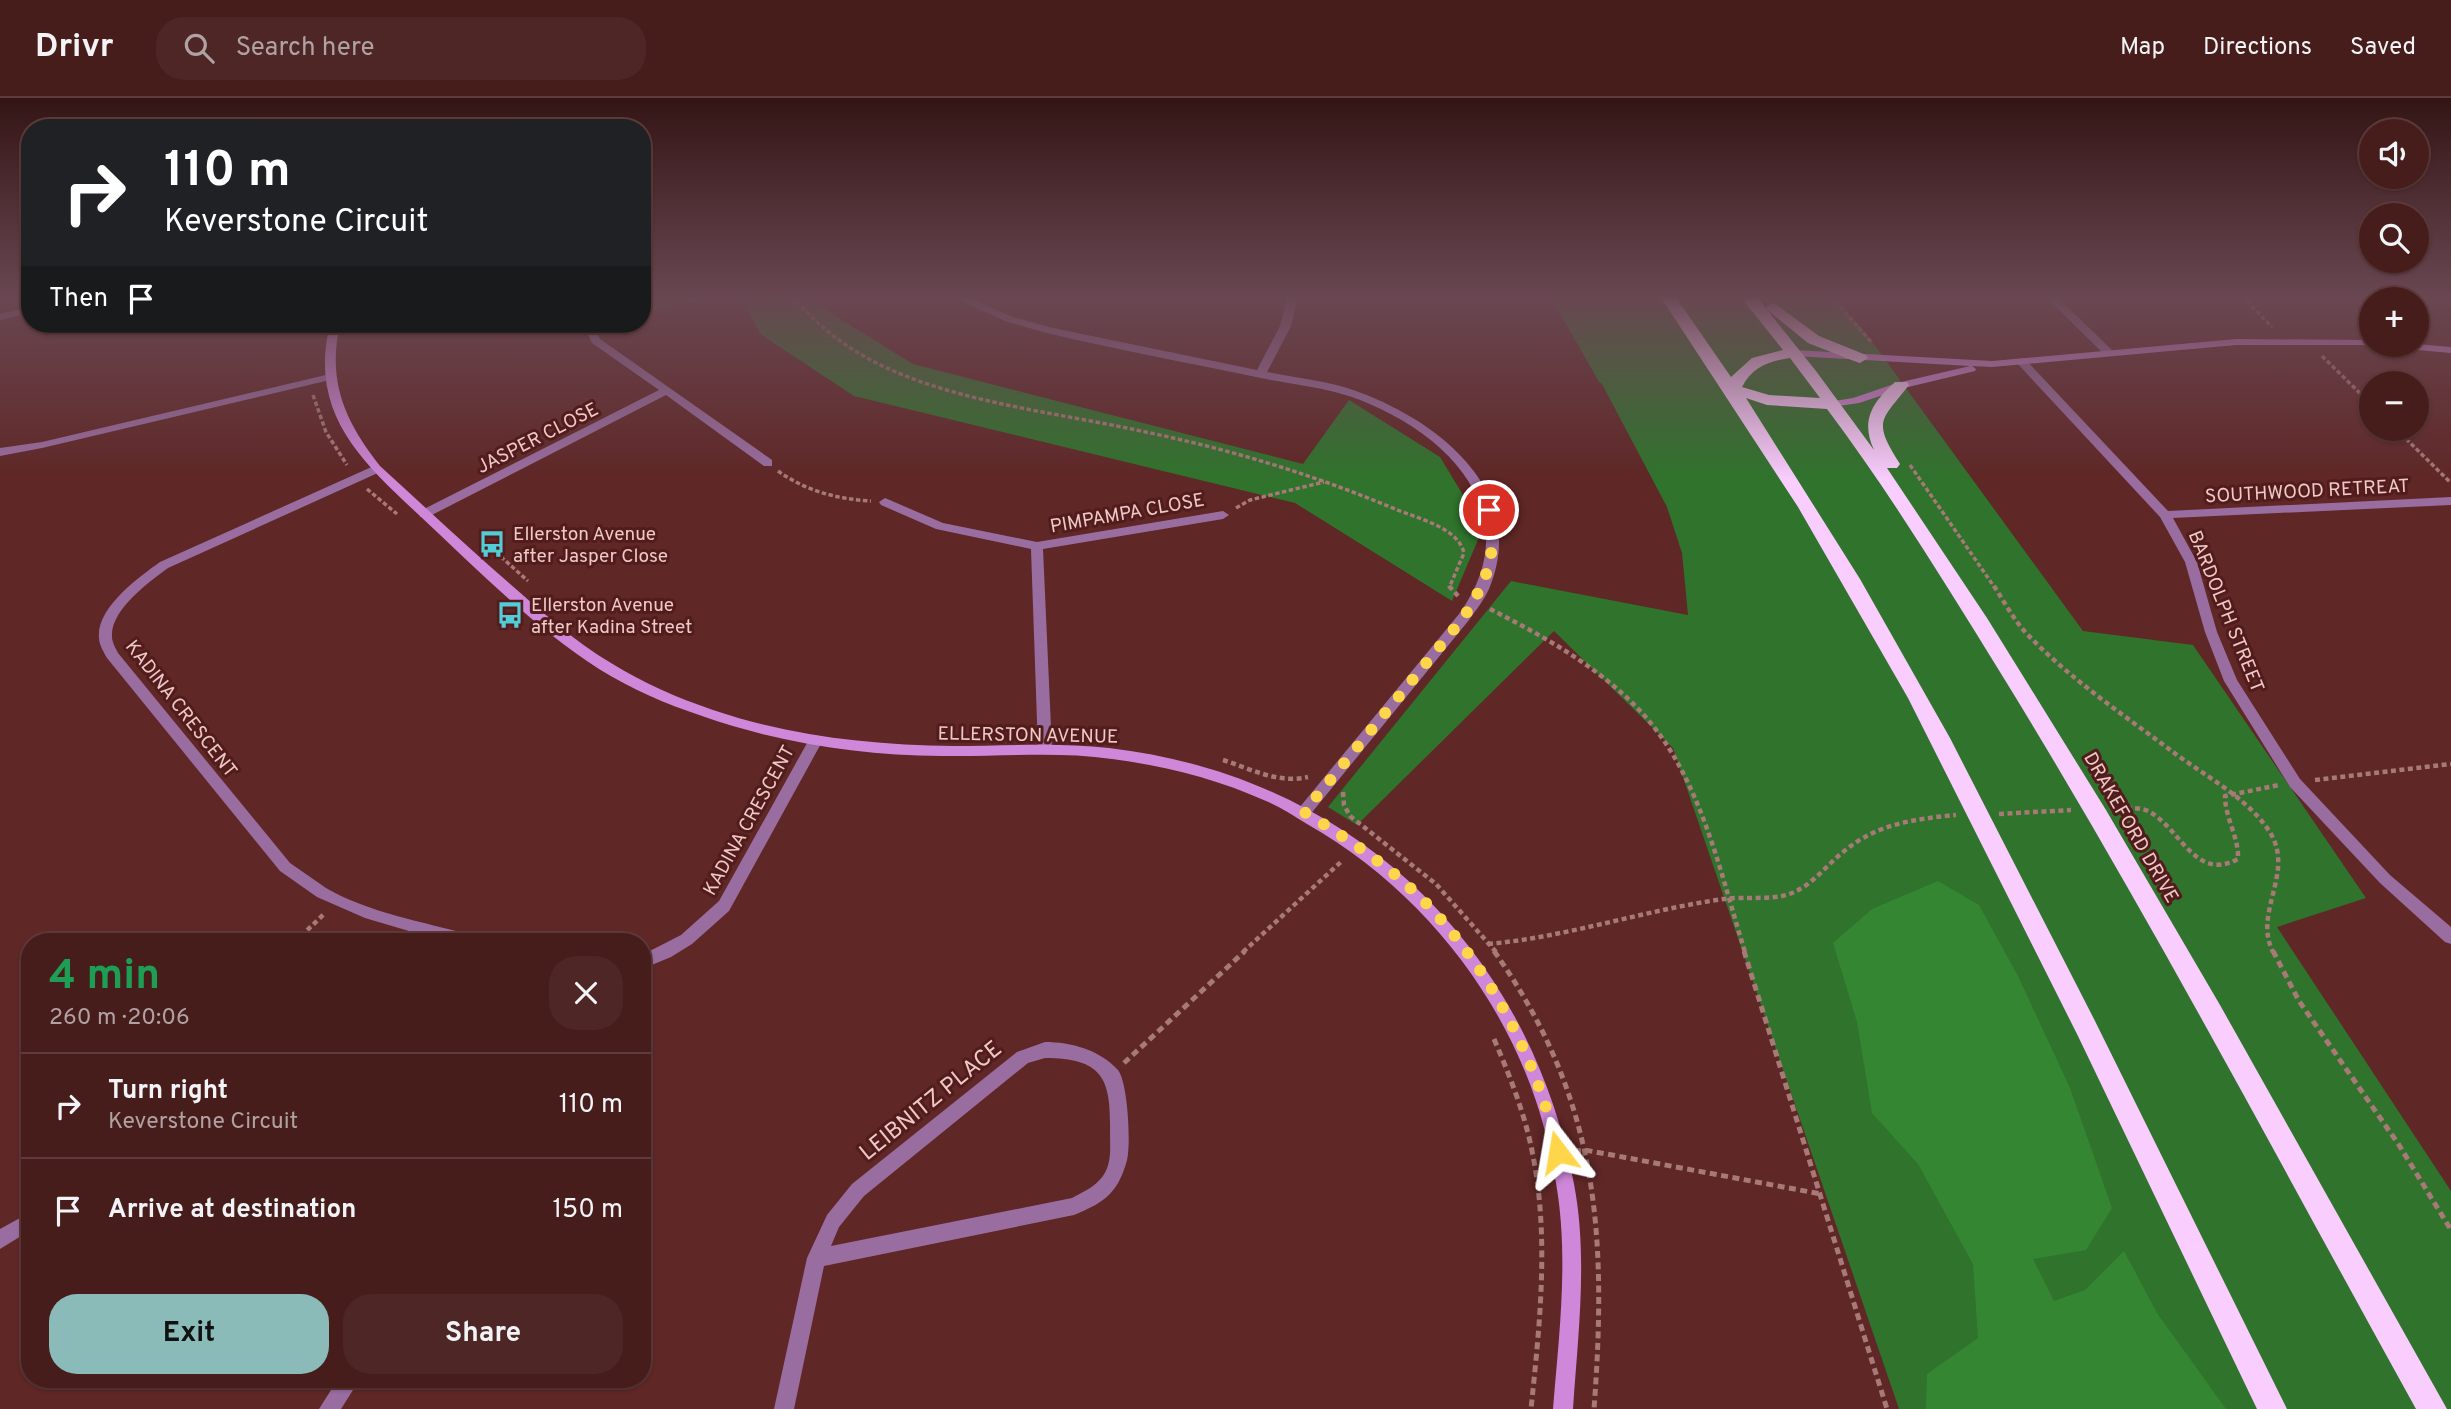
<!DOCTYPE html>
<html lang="en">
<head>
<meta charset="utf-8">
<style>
	:root { --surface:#471d1c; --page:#4e2625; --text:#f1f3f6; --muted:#b0a2a3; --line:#5f3b3b; --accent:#8bbbb9 }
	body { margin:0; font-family:Overpass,sans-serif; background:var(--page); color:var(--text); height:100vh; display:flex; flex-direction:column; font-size:26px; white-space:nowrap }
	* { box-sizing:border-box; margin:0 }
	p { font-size:23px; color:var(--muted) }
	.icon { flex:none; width:38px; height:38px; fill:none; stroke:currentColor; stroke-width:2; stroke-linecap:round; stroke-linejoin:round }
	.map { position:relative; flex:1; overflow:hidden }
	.side { position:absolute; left:21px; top:835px; width:630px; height:455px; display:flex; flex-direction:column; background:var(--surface); border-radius:28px; box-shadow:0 2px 5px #0004,0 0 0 2px var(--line) }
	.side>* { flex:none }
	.guide { position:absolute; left:21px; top:21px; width:630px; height:214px; border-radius:28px; box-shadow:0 2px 5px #0004,0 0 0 2px var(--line); background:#202124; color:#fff; overflow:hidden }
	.tools { position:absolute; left:2359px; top:21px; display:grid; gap:14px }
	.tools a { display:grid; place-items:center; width:70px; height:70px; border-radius:50%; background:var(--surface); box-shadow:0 2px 5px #0004,0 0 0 2px var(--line); font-size:35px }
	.pin { position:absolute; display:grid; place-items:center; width:60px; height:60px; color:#fff; margin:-30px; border:4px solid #fff; border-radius:50%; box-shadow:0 2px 7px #0007 }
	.me { position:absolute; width:77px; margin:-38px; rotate:346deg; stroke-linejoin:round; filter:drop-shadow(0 0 5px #0008) }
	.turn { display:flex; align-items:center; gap:24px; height:147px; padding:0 28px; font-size:32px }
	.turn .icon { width:91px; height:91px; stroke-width:2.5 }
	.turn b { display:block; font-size:49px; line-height:60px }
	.then { display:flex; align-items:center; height:66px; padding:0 28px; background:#0003; gap:14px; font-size:26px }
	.round { display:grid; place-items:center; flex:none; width:74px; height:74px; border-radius:28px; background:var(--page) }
	.summary { display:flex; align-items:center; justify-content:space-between; height:119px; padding:0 28px }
	h1 { font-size:42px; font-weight:700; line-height:52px; color:#1e9e55 }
	.action { display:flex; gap:14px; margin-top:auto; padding:14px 28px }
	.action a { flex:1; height:80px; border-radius:28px; background:var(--accent); color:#111; font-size:28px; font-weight:700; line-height:80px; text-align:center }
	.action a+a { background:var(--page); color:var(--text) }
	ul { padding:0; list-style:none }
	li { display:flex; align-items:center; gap:21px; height:105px; padding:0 28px; border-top:2px solid var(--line) }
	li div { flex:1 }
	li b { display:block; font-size:26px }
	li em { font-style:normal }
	header { display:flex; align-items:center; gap:42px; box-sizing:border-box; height:98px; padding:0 35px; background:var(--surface); border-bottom:2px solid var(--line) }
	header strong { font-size:33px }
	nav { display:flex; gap:38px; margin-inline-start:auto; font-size:24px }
	.search { width:490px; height:63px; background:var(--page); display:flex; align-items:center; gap:18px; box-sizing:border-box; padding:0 24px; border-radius:28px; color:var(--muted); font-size:26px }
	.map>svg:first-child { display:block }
	.green { fill:#2f732c }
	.forest { fill:#348632 }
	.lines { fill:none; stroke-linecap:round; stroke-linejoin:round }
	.path-far2 { stroke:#a77977; stroke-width:3.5; stroke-dasharray:4.5 2.5; stroke-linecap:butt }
	.path-far1 { stroke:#a77977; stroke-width:4.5; stroke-dasharray:5 3.5; stroke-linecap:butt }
	.path { stroke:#a77977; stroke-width:5; stroke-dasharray:7 4.5; stroke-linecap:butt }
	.street { fill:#9a6da0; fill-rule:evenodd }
	.secondary { fill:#cf87d9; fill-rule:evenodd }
	.highway { fill:#f9cdfe; fill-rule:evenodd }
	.route { stroke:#ffd54a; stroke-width:12; stroke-dasharray:0 21.6 }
	.labels { text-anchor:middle; stroke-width:6; stroke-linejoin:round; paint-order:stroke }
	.street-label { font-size:19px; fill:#eec9c7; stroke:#531c1c }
	.poi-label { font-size:19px; fill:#eec9c7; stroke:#531c1c; text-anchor:start }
	.near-street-label { font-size:23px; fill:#eec9c7; stroke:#531c1c }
</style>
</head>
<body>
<header>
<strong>Drivr</strong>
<div class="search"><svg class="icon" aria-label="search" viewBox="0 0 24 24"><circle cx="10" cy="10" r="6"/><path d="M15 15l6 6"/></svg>Search here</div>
<nav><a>Map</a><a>Directions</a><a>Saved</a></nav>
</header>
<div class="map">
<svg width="2451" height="1311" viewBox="0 0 2451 1311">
	<rect width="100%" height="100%" fill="#5f2726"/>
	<path class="green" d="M642 198H722L663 209 642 220Z
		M741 198H808L811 203 913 266 1303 366 1349 302 1440 359 1483 430 1452 503 1295 405 854 298 760 236Z
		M1550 198H1832L1865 234 2083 533 2193 547 2366 800 2277 829 2451 1093V1311H1899L1673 650 1554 533 1357 727 1328 709 1511 483 1688 517 1682 455 1667 409 1602 286 1599 284Z"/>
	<path class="forest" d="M1938 783 1979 807 2018 878 2070 990 2112 1110 2086 1152 2033 1161 2054 1203 2085 1192 2124 1153 2157 1215 2226 1311H1926L1927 1276 1978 1240 1973 1166 1918 1066 1872 1015 1857 924 1833 845 1872 811Z"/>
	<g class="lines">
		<path class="path-far2" d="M792 198C824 235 858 259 903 277 978 307 1063 316 1141 333 1229 351 1312 376 1395 411 1416 420 1458 429 1464 455L1449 490
			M1831 198 1872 245
			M2242 198 2272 229
			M2322 258 2371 306
			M313 297 326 334 347 367
			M2396 331 2451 385
			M1910 367 1995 490
			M778 373C806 393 837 401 871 403
			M367 391 397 416
			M1236 410 1250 402 1324 384
			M480 440 528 483"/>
		<path class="path-far1" d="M1449 488 1459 499
			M1994 488C2005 505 2016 526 2031 540 2073 583 2125 618 2173 654 2205 678 2250 701 2271 736 2294 776 2253 815 2273 854
			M1490 511C1545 539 1601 570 1643 616 1701 680 1720 774 1745 854
			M1223 662C1251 671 1278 686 1308 679
			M2315 682 2451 666
			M1343 694 1344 707 1350 718 1436 786 1496 854
			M2118 710C2129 710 2141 709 2150 714 2181 732 2196 784 2238 761 2239 739 2225 720 2225 698L2279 687
			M1999 716 2071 712
			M295 844 325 815
			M1488 846C1568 839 1644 812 1724 801 1745 798 1773 803 1792 795 1812 787 1826 768 1842 755 1875 726 1914 721 1956 717
			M1243 854 1343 762"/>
		<path class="path" d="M1494 853C1599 1001 1607 1136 1594 1311
			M1744 853 1887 1311
			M2273 853 2299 903 2399 1047 2451 1132
			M1494 941C1509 976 1523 1011 1531 1048 1550 1134 1540 1224 1531 1311
			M1124 965 1245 853
			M1574 1053 1585 1052 1821 1096"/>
		<path class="street" d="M951 198H964L1013 219 1053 230 1257 272 1280 228 1288 198H1298L1291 228 1267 274C1296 280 1328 283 1356 293 1437 322 1530 393 1489 491 1484 502 1476 512 1469 522L1309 718H1299L1297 714 1299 710 1459 516C1532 415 1445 331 1349 298 1321 289 1290 286 1261 280 1190 265 1118 252 1047 235L1005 223Z
			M2045 198H2056L2113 253V257H2105Z
			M30 209V215L0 222V216Z
			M588 226H598L597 234 600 241 772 362V368H764L666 297 428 419H420V413L659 292 592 245 587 234Z
			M2021 260 2025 261 2168 413 2451 399V407L2173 420 2197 464 2217 534 2237 582 2300 681 2390 777 2451 829V846L2445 844 2380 785 2290 689 2224 583 2205 534 2185 464 2160 419 2017 265 2016 263Z
			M330 276 335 279 334 281 42 350 0 358V350L42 344Z
			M376 367 380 368V374L168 470C149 484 110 512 112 539 112 544 116 551 118 555L290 765C302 773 314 782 326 790 369 815 424 824 471 837L477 839 479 844H446L365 820 317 799 280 773 107 560C104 555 99 546 99 540 96 510 139 479 160 464Z
			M885 400 943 425 1037 444 1223 413 1229 417 1223 421 1043 451 1052 652 1050 656H1040L1038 652 1031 451 936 431 881 407 879 404Z
			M816 637 823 642 729 813 692 846 671 859 642 871V857L681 837 719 803 811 638Z
			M1045 944C1071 944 1100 952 1118 972 1128 985 1131 1046 1127 1062 1125 1070 1120 1084 1114 1091 1105 1104 1088 1111 1074 1117L824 1168 794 1311H774L807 1160 827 1117 852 1086 1017 954ZM1045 960C1105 960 1111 983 1110 1035 1110 1050 1112 1065 1103 1078 1095 1089 1083 1094 1072 1100L831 1148 839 1129 864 1098 1028 965Z
			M20 1120 26 1123 29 1129 26 1135 0 1151V1131Z
			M338 1281H360L341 1311H319Z"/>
		<path class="secondary" d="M330 226H340C327 284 345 323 380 368 423 407 465 447 509 485 541 513 574 543 611 565 643 585 678 600 713 612 790 638 872 647 953 648 1004 648 1057 644 1109 650 1351 678 1528 847 1574 1086 1588 1159 1578 1237 1573 1311H1553C1559 1237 1569 1159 1556 1085 1551 1058 1545 1029 1536 1003 1497 887 1413 786 1307 726 1294 718 1280 709 1266 703 1217 681 1165 668 1112 661 1056 653 998 659 942 658 860 657 779 645 702 618 666 606 631 591 599 571 533 529 477 471 420 418 361 363 308 315 330 226Z
			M2236 241 2371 242V247H2375H2236L1992 269 1972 268 1976 271 1975 273 1904 290 1859 305 1832 309 1828 308V304L1853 300 1897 285 1970 268 1794 258 1789 255 1794 252 1992 263Z
			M2417 246 2451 249V255L2395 250 2390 247Z"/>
		<path class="highway" d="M1660 198H1675L1731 279 1752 260 1783 252 1740 198H1756L1816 273 1874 352C1860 322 1873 304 1895 284H1907L1909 287C1881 323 1872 322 1900 366L1897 370H1887L1987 520 2106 712 2220 907 2447 1311H2416C2279 1064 2148 814 2000 574 1945 485 1890 395 1827 311L1767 307 1746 300 1860 481 1950 640 2094 921 2287 1311H2257L2077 936 1908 600 1798 409ZM1790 260 1820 300 1769 297 1742 289C1752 269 1769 263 1790 260Z
			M1774 205 1819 238 1866 257 1868 260 1860 265 1854 263 1808 245 1769 213 1766 210 1769 207Z"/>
	</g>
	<linearGradient id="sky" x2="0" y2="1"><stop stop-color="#341515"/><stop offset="0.52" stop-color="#694752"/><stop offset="1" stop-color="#694752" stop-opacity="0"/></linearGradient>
	<rect width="2451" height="382" fill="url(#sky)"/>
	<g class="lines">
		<path class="route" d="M1489 412C1498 456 1487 482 1464 519L1304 714C1345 739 1385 765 1420 799 1488 867 1537 960 1558 1054"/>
	</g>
	<defs>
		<symbol id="bus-bare" viewBox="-9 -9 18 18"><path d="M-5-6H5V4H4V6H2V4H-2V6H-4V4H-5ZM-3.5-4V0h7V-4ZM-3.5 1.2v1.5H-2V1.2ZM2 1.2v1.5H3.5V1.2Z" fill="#52ccd6" stroke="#531c1c" stroke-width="2.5" paint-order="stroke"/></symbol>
	</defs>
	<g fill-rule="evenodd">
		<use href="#bus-bare" x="473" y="427" width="38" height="38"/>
		<use href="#bus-bare" x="491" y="498" width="38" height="38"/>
	</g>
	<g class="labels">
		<g class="street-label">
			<text transform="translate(537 339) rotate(-27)" y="7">JASPER CLOSE</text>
			<text transform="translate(2307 392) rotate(-3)" y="7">SOUTHWOOD RETREAT</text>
			<text transform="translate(1127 414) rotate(-10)" y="7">PIMPAMPA CLOSE</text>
			<text transform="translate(2227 513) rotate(68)" y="7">BARDOLPH STREET</text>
			<text transform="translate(182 610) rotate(52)" y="7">KADINA CRESCENT</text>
			<text transform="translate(1028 636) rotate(1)" y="7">ELLERSTON AVENUE</text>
			<text transform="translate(748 722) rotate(-61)" y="7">KADINA CRESCENT</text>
			<text transform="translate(2132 729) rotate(60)" y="7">DRAKEFORD DRIVE</text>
		</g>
		<g class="poi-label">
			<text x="513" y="442">Ellerston Avenue<tspan x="513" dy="22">after Jasper Close</tspan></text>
			<text x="531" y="513">Ellerston Avenue<tspan x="531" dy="22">after Kadina Street</tspan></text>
		</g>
		<g class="near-street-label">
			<text transform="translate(930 1002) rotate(-39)" y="8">LEIBNITZ PLACE</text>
		</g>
	</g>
</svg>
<div class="tools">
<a><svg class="icon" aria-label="sound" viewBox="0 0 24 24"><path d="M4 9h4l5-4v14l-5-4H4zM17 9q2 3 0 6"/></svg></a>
<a><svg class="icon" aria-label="search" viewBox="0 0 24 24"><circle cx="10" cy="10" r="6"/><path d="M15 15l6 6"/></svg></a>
<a>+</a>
<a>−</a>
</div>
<div class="pin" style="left:1489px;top:412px;background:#d93025"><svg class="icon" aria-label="arrive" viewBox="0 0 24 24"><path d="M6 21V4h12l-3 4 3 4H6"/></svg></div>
<svg class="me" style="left:1558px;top:1054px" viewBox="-20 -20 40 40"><path d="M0-17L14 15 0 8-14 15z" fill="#ffd54a" stroke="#fff" stroke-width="4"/></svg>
<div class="guide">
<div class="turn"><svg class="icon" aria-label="right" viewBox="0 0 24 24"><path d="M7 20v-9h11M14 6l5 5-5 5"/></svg><div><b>110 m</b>Keverstone Circuit</div></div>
<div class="then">Then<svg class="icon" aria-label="arrive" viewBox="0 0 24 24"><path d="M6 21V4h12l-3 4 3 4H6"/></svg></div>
</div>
<section class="side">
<div class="summary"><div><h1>4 min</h1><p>260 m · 20:06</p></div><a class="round"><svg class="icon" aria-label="close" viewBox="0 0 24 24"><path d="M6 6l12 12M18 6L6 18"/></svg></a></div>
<ul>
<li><svg class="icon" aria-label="right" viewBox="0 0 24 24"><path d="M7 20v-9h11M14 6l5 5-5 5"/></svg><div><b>Turn right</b><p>Keverstone Circuit</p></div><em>110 m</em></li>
<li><svg class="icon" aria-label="arrive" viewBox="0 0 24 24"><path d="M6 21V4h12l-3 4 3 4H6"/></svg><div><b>Arrive at destination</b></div><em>150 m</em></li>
</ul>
<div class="action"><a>Exit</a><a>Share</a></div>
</section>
</div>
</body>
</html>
